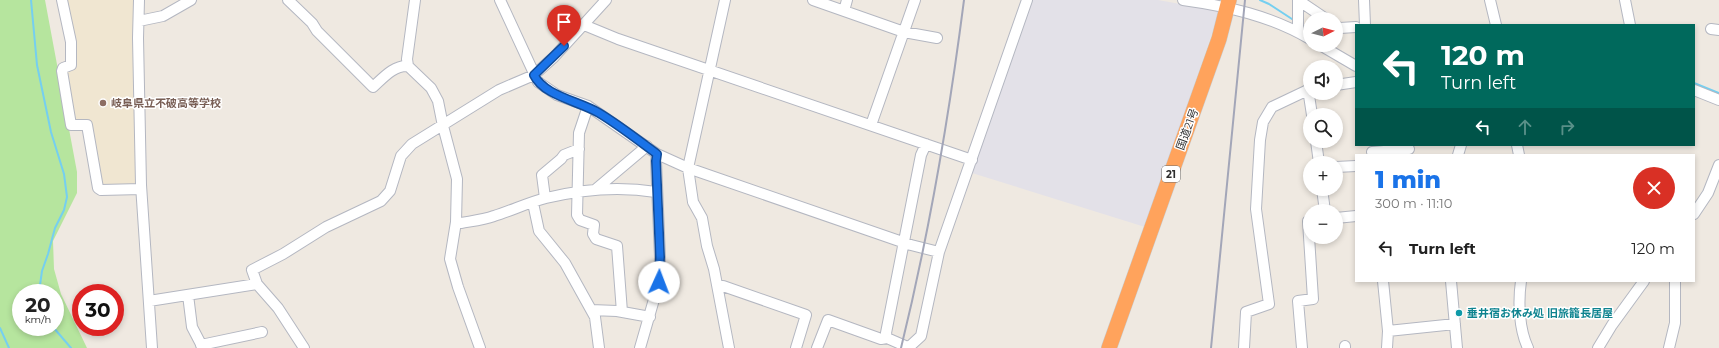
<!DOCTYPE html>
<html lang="en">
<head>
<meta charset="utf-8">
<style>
	:root { --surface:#fff; --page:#f2f2f2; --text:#222; --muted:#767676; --accent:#1a73e8 }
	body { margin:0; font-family:Montserrat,"Noto Sans JP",sans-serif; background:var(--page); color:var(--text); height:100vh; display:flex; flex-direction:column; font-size:15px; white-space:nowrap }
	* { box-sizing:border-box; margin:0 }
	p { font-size:13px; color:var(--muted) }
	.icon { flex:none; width:22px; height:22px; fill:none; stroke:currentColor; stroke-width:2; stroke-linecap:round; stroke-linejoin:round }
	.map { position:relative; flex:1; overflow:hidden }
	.drawer { position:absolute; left:1355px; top:154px; width:340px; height:128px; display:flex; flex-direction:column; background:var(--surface); border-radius:0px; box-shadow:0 2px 6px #0003 }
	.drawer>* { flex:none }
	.banner { position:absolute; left:1355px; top:24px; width:340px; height:122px; border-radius:0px; box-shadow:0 2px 6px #0003; background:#00695c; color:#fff; overflow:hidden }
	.needle { width:26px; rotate:84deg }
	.tools { position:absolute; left:1303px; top:12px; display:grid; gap:8px }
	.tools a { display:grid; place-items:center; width:40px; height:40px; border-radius:50%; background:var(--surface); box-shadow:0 2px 6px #0003; font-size:20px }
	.speed { position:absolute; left:12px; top:284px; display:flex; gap:8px; font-size:20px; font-weight:700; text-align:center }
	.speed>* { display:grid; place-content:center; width:52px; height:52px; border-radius:50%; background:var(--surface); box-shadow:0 2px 6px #0003; line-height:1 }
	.speed small { font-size:10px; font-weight:400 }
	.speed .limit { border:6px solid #d22; background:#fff; color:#111 }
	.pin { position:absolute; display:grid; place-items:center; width:34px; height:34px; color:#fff; margin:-41px -17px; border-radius:50% 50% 50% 0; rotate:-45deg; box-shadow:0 0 4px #0007 }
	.pin .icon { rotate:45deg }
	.me { position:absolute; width:44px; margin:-22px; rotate:2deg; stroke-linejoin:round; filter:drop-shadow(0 0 3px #0008) }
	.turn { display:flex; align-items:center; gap:14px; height:84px; padding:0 20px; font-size:18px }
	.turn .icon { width:52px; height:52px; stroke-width:2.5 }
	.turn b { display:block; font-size:28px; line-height:34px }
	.lanes { display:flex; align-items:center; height:38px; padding:0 20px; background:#0003; justify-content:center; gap:20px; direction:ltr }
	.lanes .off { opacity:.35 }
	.round { display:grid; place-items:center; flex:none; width:42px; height:42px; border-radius:21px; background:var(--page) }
	.headline { display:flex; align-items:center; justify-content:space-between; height:68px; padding:0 20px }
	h1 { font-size:24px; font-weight:800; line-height:30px; color:var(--accent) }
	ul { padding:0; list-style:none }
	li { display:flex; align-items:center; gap:12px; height:52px; padding:0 20px }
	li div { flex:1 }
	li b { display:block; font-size:15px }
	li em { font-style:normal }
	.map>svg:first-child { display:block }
	.industrial { fill:#e3e1e8 }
	.education { fill:#f0e6d1 }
	.green { fill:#b6e59e; fill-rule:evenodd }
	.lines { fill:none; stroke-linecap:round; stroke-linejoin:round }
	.stream { stroke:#75cff0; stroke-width:2 }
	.minor-casing { stroke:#b4b7c1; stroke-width:12 }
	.highway-casing { stroke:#c9c9c9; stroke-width:16 }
	.minor { stroke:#fff; stroke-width:10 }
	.highway { stroke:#ffa35c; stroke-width:15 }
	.rail { stroke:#a3a6b8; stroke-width:2 }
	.route-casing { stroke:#114b97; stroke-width:10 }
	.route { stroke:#1a73e8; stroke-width:7 }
	.education-dot { fill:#8d6e63; stroke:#fff; stroke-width:1.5 }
	.culture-dot { fill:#0f9aa8; stroke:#fff; stroke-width:1.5 }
	.labels { text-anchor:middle; stroke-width:3; stroke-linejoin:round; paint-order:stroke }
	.shield { fill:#fff; stroke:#6d6d6d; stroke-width:1 }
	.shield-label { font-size:10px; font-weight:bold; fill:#2e2e2e }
	.education-label { font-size:11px; font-weight:bold; fill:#785e54; stroke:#fff; text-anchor:start }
	.street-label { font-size:11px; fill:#2e2e2e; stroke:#fff }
	.culture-label { font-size:11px; font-weight:bold; fill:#0d838f; stroke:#fff; text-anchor:start }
</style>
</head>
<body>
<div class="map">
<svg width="1719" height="348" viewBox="0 0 1719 348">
	<rect width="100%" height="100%" fill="#efe9e1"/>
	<path class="industrial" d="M1030 0H1158L1219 11 1211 36 1145 227 972 173Z"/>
	<path class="education" d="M64 0H137L139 184 101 189 89 124H73L63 73 72 66Z"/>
	<path class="green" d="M0 0H45L77 172V193L53 241 54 269 61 294 87 348H0ZM21 293H55V327H21Z"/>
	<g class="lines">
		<path class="stream" d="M31 0 37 65 51 132 64 174 67 197 64 210 55 228 48 254 42 271 40 285 42 293
			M1260 0 1269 4 1295 21
			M1302 25 1310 31
			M1694 83 1719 93
			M53 327 71 348
			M0 328 9 348"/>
		<defs>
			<path id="minor" d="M62 0 71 42V65L63 68 62 71 71 125H87L98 188 101 190 141 189
				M139 0 138 38 141 185 152 348
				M288 0 312 23 317 31 373 87C383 78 394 65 408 66
				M415 0 407 59 408 66 431 88 438 101 443 126 457 179 456 222 450 259 458 287 480 348
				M500 0 538 82 557 95 588 106 657 154 688 168 911 245 939 252
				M725 0 688 168 693 202 702 218 707 246 714 269 729 348
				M813 0 904 32 937 38
				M1183 0C1227 6 1271 16 1310 39
				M1298 0 1326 19
				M1364 0 1365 25
				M1490 0 1496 25
				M1625 0 1630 25
				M844 11 847 0
				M139 21 163 16 191 0
				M584 25 618 39 972 160
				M1336 26 1340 28 1356 27
				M1711 29 1719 30
				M1298 32V0
				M1320 45 1356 66
				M1336 85 1356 82
				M1308 89 1312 115
				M1694 90 1719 100
				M588 106 579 133 577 215 580 220 594 225 593 234 596 239 617 246 622 312
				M871 125 915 0
				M1316 141 1319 163
				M1517 145 1519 155
				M1372 152 1409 149
				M1458 155 1461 145
				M1336 167 1356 166
				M596 189 647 146
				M1322 189 1325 211
				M545 198 542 175 561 159 564 155 579 149
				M533 203 539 231 565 263 595 317 599 348
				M1694 214 1708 193 1719 165
				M1336 218 1356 216
				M456 222 461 223C472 221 483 220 494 216 511 211 529 202 546 198 583 189 619 186 656 192
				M1383 281 1388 331 1387 348
				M1451 281 1457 348
				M1521 281C1518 302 1519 329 1528 348
				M718 286H723L806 315 796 348
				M188 295 192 327 203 348
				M149 301 257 284
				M591 310 617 311 650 317
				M1388 331 1455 324
				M201 345 262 332
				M1345 346V348
				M304 348 278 308 257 284 252 270 283 254 326 227 381 201 390 191 401 156 412 144 499 90 534 75 554 57 606 0
				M640 348 659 282 660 257 656 161 657 154
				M817 348 828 320 881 339 887 338
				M908 348 921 336 939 252 1027 0
				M910 348 887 338 886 333 921 155 926 144
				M1244 348 1246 312 1269 304 1256 209 1260 140 1263 122 1272 107 1310 89
				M1302 348 1298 301 1313 299 1308 221H1310
				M1598 348 1612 325 1644 281
				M1669 348 1675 323V281"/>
			<path id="highway" d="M1109 348 1219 39 1229 0"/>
		</defs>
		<use href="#minor" class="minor-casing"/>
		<use href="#highway" class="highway-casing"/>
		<use href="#minor" class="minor"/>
		<use href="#highway" class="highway"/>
		<path class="rail" d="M901 348C929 234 949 117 964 0
			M1211 348 1245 0"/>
	</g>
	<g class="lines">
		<defs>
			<path id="route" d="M564 46 534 75C544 96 579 101 599 113 619 125 638 140 657 154L656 161 660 257 659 282"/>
		</defs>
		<use href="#route" class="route-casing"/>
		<use href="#route" class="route"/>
	</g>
	<circle class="education-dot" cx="103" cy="103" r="4"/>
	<circle class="culture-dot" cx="1459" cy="313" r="4"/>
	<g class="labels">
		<rect class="shield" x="1162" y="166" width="18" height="16" rx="3"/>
		<g class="shield-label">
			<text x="1171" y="178">21</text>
		</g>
		<g class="education-label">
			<text x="111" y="107">岐阜県立不破高等学校</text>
		</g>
		<g class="street-label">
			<text transform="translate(1187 129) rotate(-70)" y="4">国道21号</text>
		</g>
		<g class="culture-label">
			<text x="1467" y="317">垂井宿お休み処 旧旅籠長居屋</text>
		</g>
	</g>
</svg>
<div class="tools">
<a><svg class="needle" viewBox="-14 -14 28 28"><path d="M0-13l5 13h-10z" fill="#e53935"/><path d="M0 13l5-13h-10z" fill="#767676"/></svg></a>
<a><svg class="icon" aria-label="sound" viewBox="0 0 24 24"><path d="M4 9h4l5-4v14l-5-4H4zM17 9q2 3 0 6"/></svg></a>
<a><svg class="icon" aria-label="search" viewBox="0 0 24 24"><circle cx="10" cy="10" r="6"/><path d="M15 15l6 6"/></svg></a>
<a>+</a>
<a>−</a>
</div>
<div class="speed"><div>20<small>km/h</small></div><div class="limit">30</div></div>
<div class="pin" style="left:564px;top:46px;background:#d93025"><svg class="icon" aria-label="arrive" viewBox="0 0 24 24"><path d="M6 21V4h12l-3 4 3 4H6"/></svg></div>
<svg class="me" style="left:659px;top:282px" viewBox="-20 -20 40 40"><circle r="19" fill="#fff"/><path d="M0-13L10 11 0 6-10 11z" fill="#1a73e8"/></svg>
<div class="banner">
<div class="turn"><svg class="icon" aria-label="left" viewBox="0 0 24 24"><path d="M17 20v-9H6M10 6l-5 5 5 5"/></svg><div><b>120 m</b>Turn left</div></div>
<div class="lanes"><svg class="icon" aria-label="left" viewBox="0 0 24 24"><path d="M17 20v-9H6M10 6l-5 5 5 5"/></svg><svg class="icon off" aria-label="ahead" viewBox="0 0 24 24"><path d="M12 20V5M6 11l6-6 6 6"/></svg><svg class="icon off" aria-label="right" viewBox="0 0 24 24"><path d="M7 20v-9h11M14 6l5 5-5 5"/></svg></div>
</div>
<section class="drawer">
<div class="headline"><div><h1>1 min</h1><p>300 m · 11:10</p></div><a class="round" style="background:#d93025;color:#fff"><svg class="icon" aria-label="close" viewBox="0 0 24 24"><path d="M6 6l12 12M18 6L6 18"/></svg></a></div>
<ul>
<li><svg class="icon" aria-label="left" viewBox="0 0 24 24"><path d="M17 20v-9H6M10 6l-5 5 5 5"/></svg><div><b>Turn left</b></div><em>120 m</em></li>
</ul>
</section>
</div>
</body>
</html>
